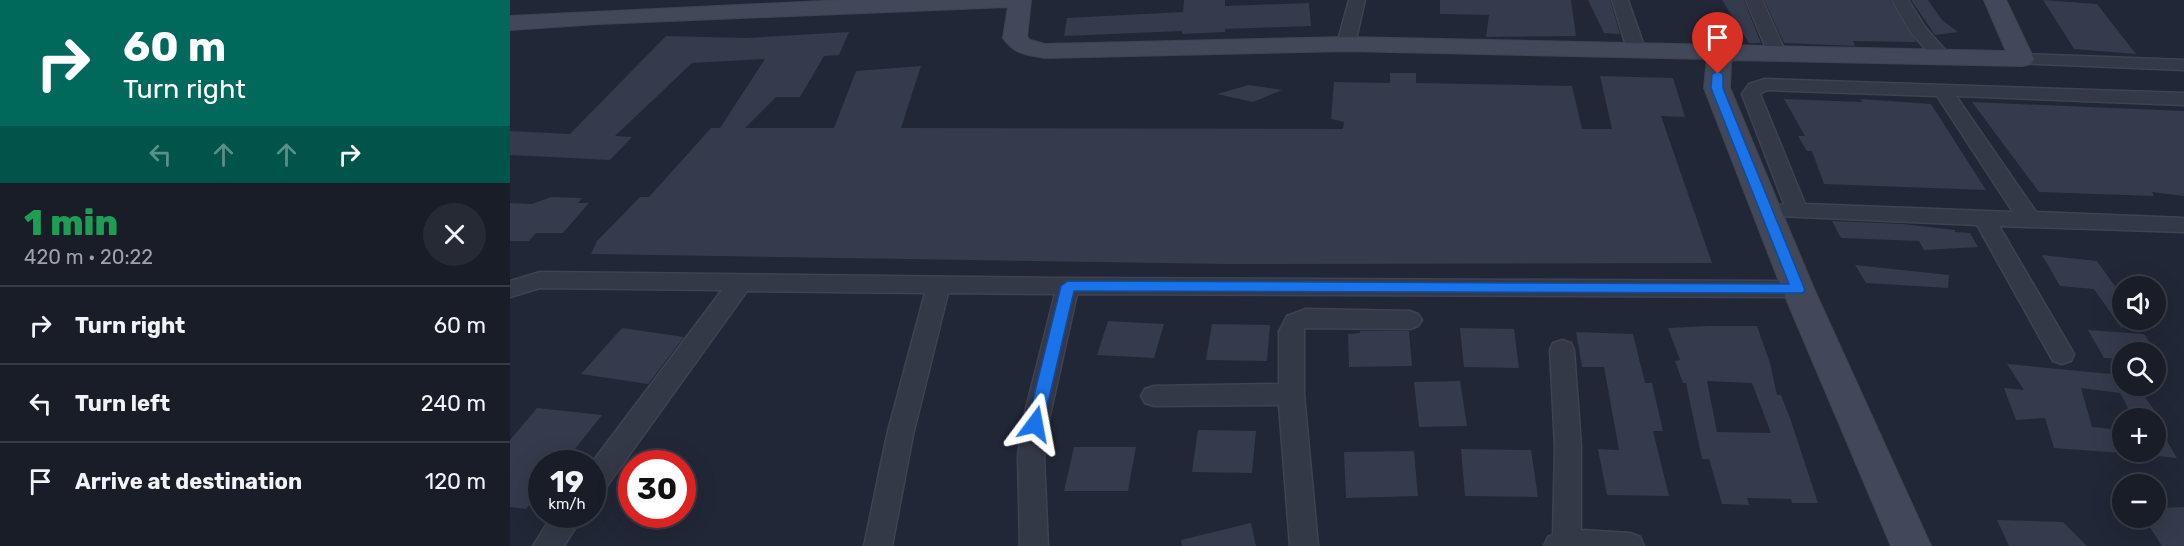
<!DOCTYPE html>
<html lang="en">
<head>
<meta charset="utf-8">
<style>
	:root { --surface:#191d28; --page:#262a34; --text:#f1f3f6; --muted:#9fa2a8; --line:#373b45 }
	body { margin:0; font-family:Rubik,sans-serif; background:var(--page); color:var(--text); height:100vh; display:flex; flex-direction:column; font-size:22px; white-space:nowrap }
	* { box-sizing:border-box; margin:0 }
	p { font-size:20px; color:var(--muted) }
	.icon { flex:none; width:33px; height:33px; fill:none; stroke:currentColor; stroke-width:2; stroke-linecap:round; stroke-linejoin:round }
	.map { position:relative; flex:1; overflow:hidden }
	.side { display:flex; flex-direction:column; background:var(--surface); width:510px }
	.side>* { flex:none }
	.guide { background:#00695c; color:#fff; overflow:hidden }
	.controls { position:absolute; left:1602px; top:276px; display:grid; gap:12px }
	.controls a { display:grid; place-items:center; width:54px; height:54px; border-radius:50%; background:var(--surface); box-shadow:0 6px 24px #0002,0 0 0 2px var(--line); font-size:30px }
	.speed { position:absolute; left:18px; top:450px; display:flex; gap:12px; font-size:30px; font-weight:700; text-align:center }
	.speed>* { display:grid; place-content:center; width:78px; height:78px; border-radius:50%; background:var(--surface); box-shadow:0 6px 24px #0002,0 0 0 2px var(--line); line-height:1 }
	.speed small { font-size:15px; font-weight:400 }
	.speed .limit { border:9px solid #d22; background:#fff; color:#111 }
	.pin { position:absolute; display:grid; place-items:center; width:51px; height:51px; color:#fff; margin:-62px -26px; border-radius:50% 50% 50% 0; rotate:-45deg; box-shadow:0 0 6px #0007 }
	.pin .icon { rotate:45deg }
	.me { position:absolute; width:66px; margin:-33px; rotate:13deg; stroke-linejoin:round; filter:drop-shadow(0 0 4px #0008) }
	.turn { display:flex; align-items:center; gap:21px; height:126px; padding:0 24px; font-size:27px }
	.turn .icon { width:78px; height:78px; stroke-width:2.5 }
	.turn b { display:block; font-size:42px; line-height:51px }
	.lanes { display:flex; align-items:center; height:57px; padding:0 24px; background:#0003; justify-content:center; gap:30px; direction:ltr }
	.lanes .off { opacity:.35 }
	.round { display:grid; place-items:center; flex:none; width:63px; height:63px; border-radius:32px; background:var(--page) }
	.headline { display:flex; align-items:center; justify-content:space-between; height:102px; padding:0 24px }
	h1 { font-size:36px; font-weight:800; line-height:45px; color:#1e9e55 }
	ul { padding:0; list-style:none }
	li { display:flex; align-items:center; gap:18px; height:78px; padding:0 24px; border-top:2px solid var(--line) }
	li div { flex:1 }
	li b { display:block; font-size:22px }
	li em { font-style:normal }
	main { display:flex; flex:1; min-height:0 }
	.map>svg:first-child { display:block }
	.building { fill:#333b4d; fill-rule:evenodd }
	.lines { fill:none; stroke-linecap:round; stroke-linejoin:round }
	.street-casing { stroke:#3e4350; stroke-width:3 }
	.secondary-casing { stroke:#3e4350; stroke-width:2 }
	.street { fill:#343947; fill-rule:evenodd }
	.secondary { fill:#424859; fill-rule:evenodd }
	.route { fill:#1a73e8; stroke:#114b97; stroke-width:1.5 }
</style>
</head>
<body>
<main>
<section class="side">
<div class="guide">
<div class="turn"><svg class="icon" aria-label="right" viewBox="0 0 24 24"><path d="M7 20v-9h11M14 6l5 5-5 5"/></svg><div><b>60 m</b>Turn right</div></div>
<div class="lanes"><svg class="icon off" aria-label="left" viewBox="0 0 24 24"><path d="M17 20v-9H6M10 6l-5 5 5 5"/></svg><svg class="icon off" aria-label="ahead" viewBox="0 0 24 24"><path d="M12 20V5M6 11l6-6 6 6"/></svg><svg class="icon off" aria-label="ahead" viewBox="0 0 24 24"><path d="M12 20V5M6 11l6-6 6 6"/></svg><svg class="icon" aria-label="right" viewBox="0 0 24 24"><path d="M7 20v-9h11M14 6l5 5-5 5"/></svg></div>
</div>
<div class="headline"><div><h1>1 min</h1><p>420 m · 20:22</p></div><a class="round"><svg class="icon" aria-label="close" viewBox="0 0 24 24"><path d="M6 6l12 12M18 6L6 18"/></svg></a></div>
<ul>
<li><svg class="icon" aria-label="right" viewBox="0 0 24 24"><path d="M7 20v-9h11M14 6l5 5-5 5"/></svg><div><b>Turn right</b></div><em>60 m</em></li>
<li><svg class="icon" aria-label="left" viewBox="0 0 24 24"><path d="M17 20v-9H6M10 6l-5 5 5 5"/></svg><div><b>Turn left</b></div><em>240 m</em></li>
<li><svg class="icon" aria-label="arrive" viewBox="0 0 24 24"><path d="M6 21V4h12l-3 4 3 4H6"/></svg><div><b>Arrive at destination</b></div><em>120 m</em></li>
</ul>
</section>
<div class="map">
<svg width="1674" height="546" viewBox="0 0 1674 546">
	<rect width="100%" height="100%" fill="#212736"/>
	<path class="building" d="M674 0H715V6L799 3 801 26 715 29V32L672 34V31L554 36 557 18 673 12Z
		M930 0H1061L1066 36 976 37 979 15 930 14Z
		M1078 0H1100L1110 34 1094 33Z
		M1212 0H1234L1251 43H1239Z
		M1254 0H1380L1406 42 1343 41 1345 46 1274 43Z
		M1401 0H1418L1432 20 1448 32 1425 35Z
		M1533 0 1587 4 1626 54 1564 49Z
		M339 32 329 55 314 56 290 97H266L235 128H324L346 71 411 66 391 128 833 129 834 122 821 119 824 82 880 83V73H906V83L1062 86 1072 129H1102L1090 76 1163 78 1175 117 1151 116 1202 263 716 264 81 254 87 241 130 197H139L201 128H210L255 59 182 63 105 136 122 137 100 160 0 155V131L60 134 156 36 236 38Z
		M739 85 772 90 743 102 707 94Z
		M1274 99 1352 102 1351 99 1421 104 1476 190 1314 184 1302 151H1297L1288 136H1295Z
		M1462 102 1674 111V196L1642 192 1644 196 1529 192Z
		M41 197 72 198 68 203H79L53 233H26L19 241H0V203L22 204Z
		M1322 221 1392 224 1445 230V232L1460 233 1468 247 1414 250 1409 241 1331 238Z
		M1532 255 1587 261 1612 296V329L1584 289 1550 286Z
		M1345 265 1439 275 1438 288 1356 283Z
		M598 321 654 324 644 358 587 355Z
		M702 324 760 325 757 361 696 360Z
		M1198 326H1247L1260 363 1267 395H1271L1281 421 1308 503H1282L1281 499 1237 498 1239 505 1212 504 1199 459H1192L1176 383H1173L1165 361 1170 360 1158 328ZM1197 381 1242 383 1261 433 1207 432Z
		M112 328 174 337 138 384 71 374Z
		M950 328 1004 329 1009 368 954 367Z
		M1578 330 1634 334 1646 352H1612V359L1594 358Z
		M850 331H899L902 366 839 367 838 334 850 333Z
		M1066 332 1123 334 1135 383H1142L1153 431H1143L1159 496 1097 495 1088 449 1109 450 1094 367H1072Z
		M1497 364 1612 375V386H1627L1650 418H1623L1610 393 1571 388 1582 427 1612 430V453L1544 448 1535 418 1506 420 1494 388 1514 390Z
		M950 381 957 426 909 427 904 382Z
		M27 408 92 415 53 464H32V490L16 509 0 507V440Z
		M1646 422 1667 458 1646 456Z
		M688 430 746 431 742 473 682 472Z
		M564 447H626L618 491H554Z
		M951 449 1021 450 1028 497 955 496Z
		M904 451 908 496 836 498 834 452Z
		M1674 507V546H1652L1634 518H1646V508Z
		M1487 520 1553 522 1577 546H1499Z
		M741 523 746 546H672L671 540Z"/>
	<g class="lines">
		<defs>
			<path id="street" d="M839 0H855L845 44 842 48H830L827 44Z
				M1102 0H1118L1135 49 1132 53H1120L1117 49Z
				M1236 0H1252L1276 53 1273 57H1261L1258 53Z
				M1382 0H1398L1415 27 1441 57 1438 61H1426L1402 34Z
				M1512 54 1674 60V70L1506 63 1503 59 1506 55Z
				M1255 79 1674 93V105L1446 96 1526 212 1674 218V232L1489 226 1564 354 1561 361 1552 364 1543 361 1467 225 1267 216 1263 211 1267 206 1274 204 1232 94 1239 84ZM1257 90 1427 96 1503 212 1295 204 1250 94Z
				M30 272 558 278 1288 281 1296 283 1299 289 1296 295 1288 297 567 294 538 424 534 457 538 546H510L508 457 512 424 545 294 438 293 403 435 382 546H354L377 435 415 293 237 291 92 493 82 496 81 464 212 290 30 288 0 297V281Z
				M796 309 900 311 908 314 912 320 908 326 900 329 794 328V394L808 546H780L769 405 644 406 635 403 631 396 635 389 644 386 769 384V332L777 316Z
				M1052 340 1061 343 1064 350 1071 446V530L1120 533 1130 537 1134 546H1034L1038 537 1043 535 1045 446 1040 350 1043 343Z
				M43 514H74L54 546H23Z"/>
			<path id="secondary" d="M334 0H521L517 37 520 40 535 44 836 37 1496 51 1474 0H1496L1524 59 1521 64 1512 66 1224 60 1221 62 1220 88 1304 289 1421 546H1381L1272 289 1194 88 1197 59 836 51 535 58C516 54 505 55 493 38L498 7 88 24 0 30V16Z"/>
		</defs>
		<use href="#street" class="street-casing"/>
		<use href="#secondary" class="secondary-casing"/>
		<use href="#street" class="street"/>
		<use href="#secondary" class="secondary"/>
	</g>
	<path class="route" d="M1208 71 1213 74V88L1295 290 1293 293 564 291 533 424 530 429 525 431 519 429 517 424 551 286 558 281 1279 284 1201 88 1202 74Z"/>
</svg>
<div class="controls">
<a><svg class="icon" aria-label="sound" viewBox="0 0 24 24"><path d="M4 9h4l5-4v14l-5-4H4zM17 9q2 3 0 6"/></svg></a>
<a><svg class="icon" aria-label="search" viewBox="0 0 24 24"><circle cx="10" cy="10" r="6"/><path d="M15 15l6 6"/></svg></a>
<a>+</a>
<a>−</a>
</div>
<div class="speed"><div>19<small>km/h</small></div><div class="limit">30</div></div>
<div class="pin" style="left:1208px;top:74px;background:#d93025"><svg class="icon" aria-label="arrive" viewBox="0 0 24 24"><path d="M6 21V4h12l-3 4 3 4H6"/></svg></div>
<svg class="me" style="left:525px;top:424px" viewBox="-20 -20 40 40"><path d="M0-17L14 15 0 8-14 15z" fill="#1a73e8" stroke="#fff" stroke-width="4"/></svg>
</div>
</main>
</body>
</html>
